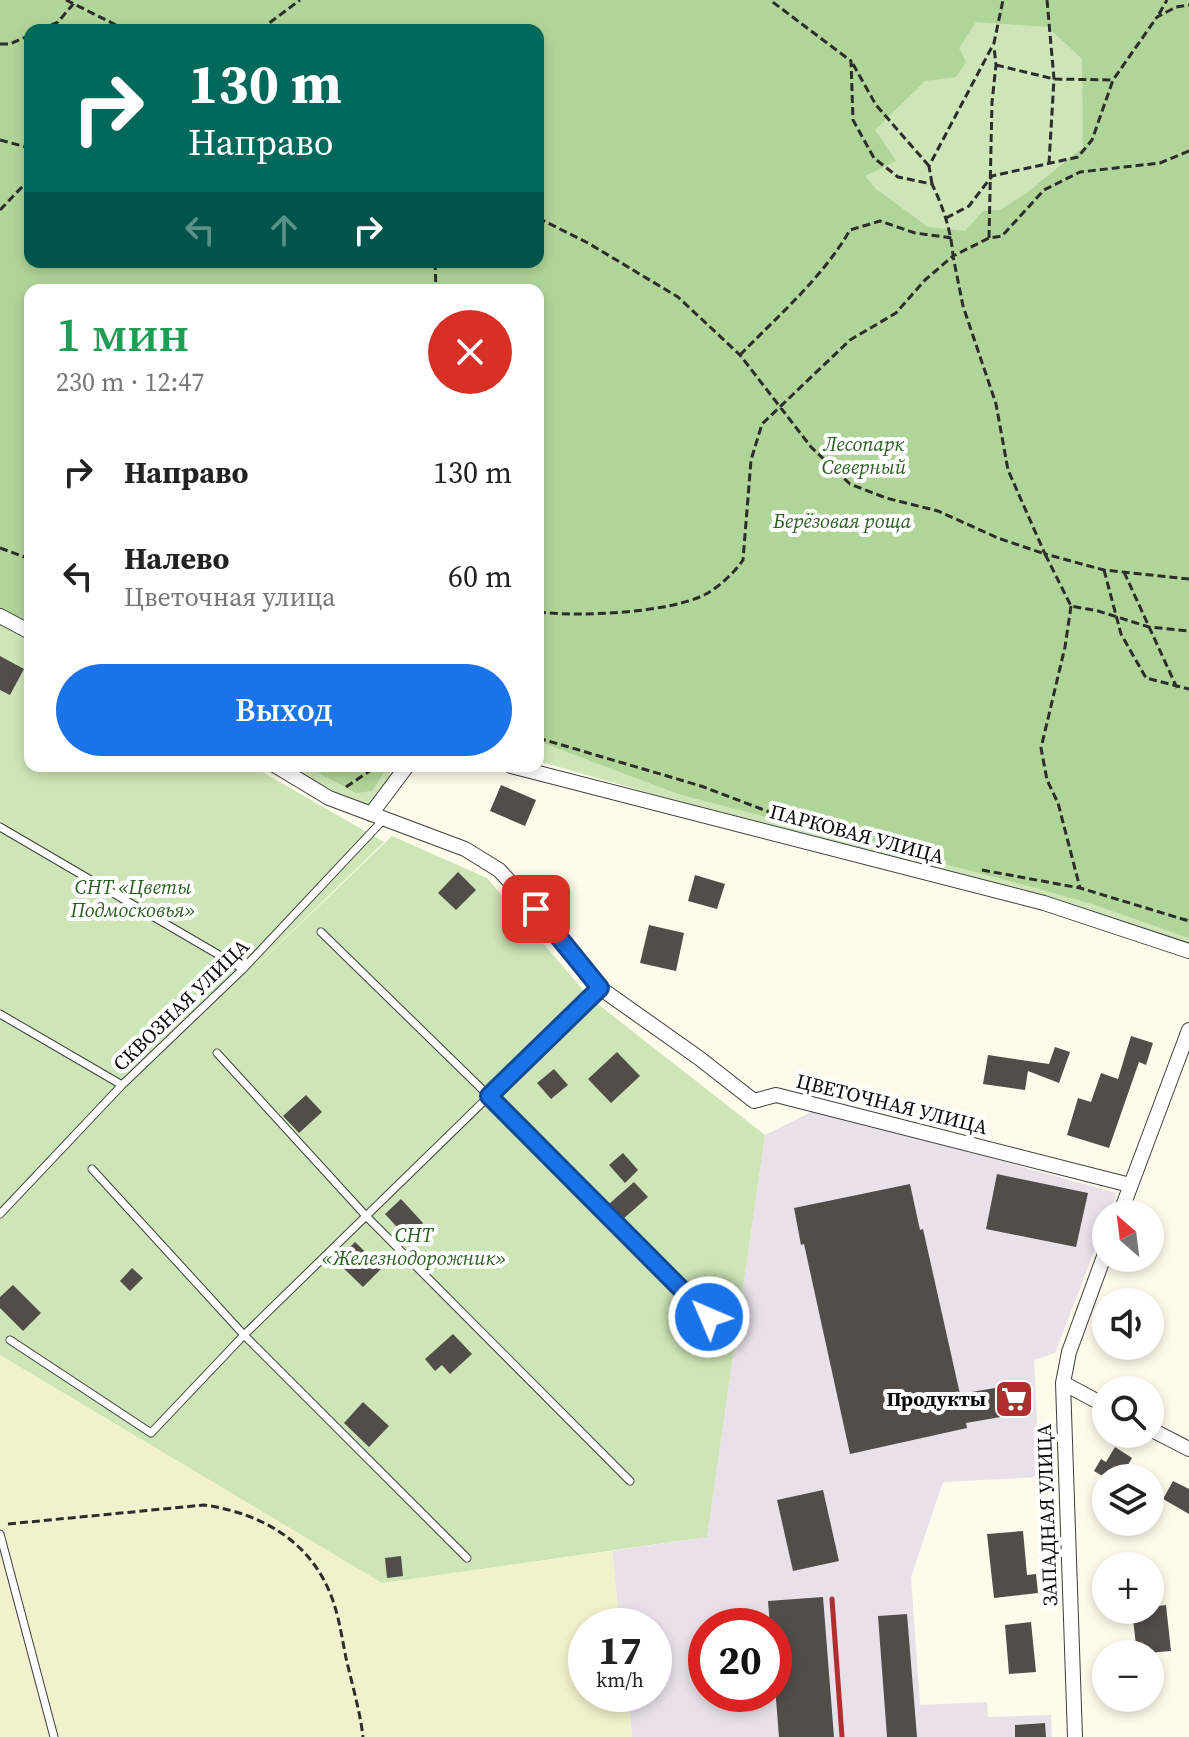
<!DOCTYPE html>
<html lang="ru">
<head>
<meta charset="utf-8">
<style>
	:root { --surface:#fff; --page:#f2f2f2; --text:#222; --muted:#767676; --accent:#1a73e8 }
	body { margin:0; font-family:"Source Serif 4",serif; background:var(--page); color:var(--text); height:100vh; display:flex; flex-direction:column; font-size:30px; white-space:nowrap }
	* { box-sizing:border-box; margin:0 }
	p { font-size:26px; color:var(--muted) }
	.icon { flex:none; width:44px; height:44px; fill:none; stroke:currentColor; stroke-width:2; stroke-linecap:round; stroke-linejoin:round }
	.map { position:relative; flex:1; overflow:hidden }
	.drawer { position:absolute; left:24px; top:284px; width:520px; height:488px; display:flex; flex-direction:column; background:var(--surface); border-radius:16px; box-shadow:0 4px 12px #0003 }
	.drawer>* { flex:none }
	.guide { position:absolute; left:24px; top:24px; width:520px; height:244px; border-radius:16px; box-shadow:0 4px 12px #0003; background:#00695c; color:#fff; overflow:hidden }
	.needle { width:52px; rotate:332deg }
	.buttons { position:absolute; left:1092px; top:1200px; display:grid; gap:16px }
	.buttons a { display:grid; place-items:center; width:72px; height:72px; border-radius:50%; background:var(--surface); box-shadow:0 4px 12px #0003; font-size:40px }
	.speed { position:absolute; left:568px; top:1608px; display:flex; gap:16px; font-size:40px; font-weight:700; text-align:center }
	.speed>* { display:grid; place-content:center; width:104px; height:104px; border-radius:50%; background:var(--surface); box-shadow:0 4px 12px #0003; line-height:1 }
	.speed small { font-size:20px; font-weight:400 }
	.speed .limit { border:12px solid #d22; background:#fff; color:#111 }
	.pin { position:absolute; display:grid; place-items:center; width:68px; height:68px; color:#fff; margin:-34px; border-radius:16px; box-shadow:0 4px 12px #0006 }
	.me { position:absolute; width:88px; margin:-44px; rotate:315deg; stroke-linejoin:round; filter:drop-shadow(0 0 6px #0008) }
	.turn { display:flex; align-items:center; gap:28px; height:168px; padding:0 32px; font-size:36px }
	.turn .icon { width:104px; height:104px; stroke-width:2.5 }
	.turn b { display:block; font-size:56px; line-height:68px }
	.lanes { display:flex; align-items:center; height:76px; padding:0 32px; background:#0003; justify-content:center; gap:40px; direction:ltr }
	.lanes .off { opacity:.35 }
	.round { display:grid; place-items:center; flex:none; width:84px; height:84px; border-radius:42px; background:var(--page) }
	.summary { display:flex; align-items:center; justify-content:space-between; height:136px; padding:0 32px }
	h1 { font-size:48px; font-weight:600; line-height:60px; color:#1e9e55 }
	.cta { display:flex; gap:16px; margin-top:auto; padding:16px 32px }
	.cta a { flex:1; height:92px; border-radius:48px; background:var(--accent); color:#fff; font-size:32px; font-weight:600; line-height:92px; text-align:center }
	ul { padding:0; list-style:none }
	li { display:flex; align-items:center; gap:24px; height:104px; padding:0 32px }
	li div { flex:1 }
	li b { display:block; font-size:30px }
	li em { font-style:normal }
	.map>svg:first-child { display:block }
	.industrial { fill:#e9e0ea; fill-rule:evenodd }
	.farmland { fill:#f2f1cd }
	.green { fill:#cde5b7 }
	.forest { fill:#b0d598; fill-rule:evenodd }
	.building { fill:#534d49 }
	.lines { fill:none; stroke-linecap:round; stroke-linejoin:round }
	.lane-casing { stroke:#3e3e3e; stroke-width:9 }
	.street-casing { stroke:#3e3e3e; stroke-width:16 }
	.path { stroke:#2d2d2d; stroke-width:3; stroke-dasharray:8 4; stroke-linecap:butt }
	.lane { stroke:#fff; stroke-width:7 }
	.street { stroke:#fff; stroke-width:14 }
	.rail { stroke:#b22d2d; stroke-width:5 }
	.route-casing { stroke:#114b97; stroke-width:20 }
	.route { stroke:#1a73e8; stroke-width:14 }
	.labels { text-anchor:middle; stroke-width:8; stroke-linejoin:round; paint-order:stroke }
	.park-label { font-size:20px; font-style:italic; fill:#2a5e20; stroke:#fff }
	.street-label { font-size:20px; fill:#0b0b0b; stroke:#fff }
	.poi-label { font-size:20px; font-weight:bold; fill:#0b0b0b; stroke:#fff; text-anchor:end }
</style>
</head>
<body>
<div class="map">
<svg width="1189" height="1737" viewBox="0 0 1189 1737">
	<rect width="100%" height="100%" fill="#fefbeb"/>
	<path class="industrial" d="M815 1110 1117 1193 1109 1214H1106V1221L1055 1353 1034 1360 1040 1477 943 1482 911 1577 920 1705 987 1702 988 1717 1051 1715 1052 1737H632L628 1694H654V1626H620L612 1551 707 1537 765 1135ZM706 1626H774V1694H706Z"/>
	<path class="farmland" d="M0 1355 382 1583 612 1551 620 1626H586V1694H628L632 1737H0Z"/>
	<path class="green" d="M136 0H1189V948L538 761V290H30V766H252L384 842 217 1004 392 836 487 878 590 998 765 1135 707 1537 382 1583 0 1355V39L30 262H538V30Z
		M256 766H397L377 802 358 809 336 805Z"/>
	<path class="forest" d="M0 0H1189V938L1092 904 1040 889 678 794 538 741V290H30V623L0 608ZM976 22 1048 27 1082 59 1083 147 1028 192 1000 210 983 211 965 231 928 227 876 189 865 176 896 161 875 130 925 81 956 77 966 62 959 48ZM30 30H538V262H30Z
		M305 766H388L372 791 356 793Z"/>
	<path class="building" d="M0 656 24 669 10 695 0 690Z
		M501 785 536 800 525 826 490 811Z
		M458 872 476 890 456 910 438 893Z
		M695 875 725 884 717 909 688 901Z
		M649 925 684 933 676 971 640 963Z
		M1131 1036 1153 1043 1146 1065 1139 1062 1109 1148 1067 1135 1078 1098 1091 1102 1101 1073 1118 1079Z
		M1055 1047 1070 1052 1059 1083 1028 1071 1025 1090 983 1084 988 1055 1049 1064Z
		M617 1052 640 1076 611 1103 588 1079Z
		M554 1069 568 1085 551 1099 537 1083Z
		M306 1095 322 1112 299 1133 283 1116Z
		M623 1153 638 1170 625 1183 609 1165Z
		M997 1174 1088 1193 1076 1247 986 1229Z
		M634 1182 648 1197 623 1219 609 1204Z
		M910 1184 920 1230 923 1229 960 1394 1018 1384 1023 1413 966 1423 967 1428 850 1454 804 1244 801 1245 794 1208Z
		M401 1199 423 1223 407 1238 385 1214Z
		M355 1242 382 1268 363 1287 336 1261Z
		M132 1268 143 1278 130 1291 120 1281Z
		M13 1285 41 1313 23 1331 0 1308V1297Z
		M453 1334 472 1354 450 1374 442 1365 435 1371 425 1359Z
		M363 1402 389 1426 369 1447 344 1423Z
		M1115 1447 1132 1458 1126 1468 1142 1478H1106L1094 1471 1101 1459 1106 1462Z
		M1173 1481 1189 1489V1514L1163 1499Z
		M823 1490 839 1561 793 1571 777 1500Z
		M1023 1531 1027 1575 1036 1574 1038 1593 994 1598 987 1534Z
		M401 1556 403 1576 387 1578 385 1558Z
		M823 1597 834 1737H779L774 1674V1626H770L768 1601Z
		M1166 1605 1171 1651 1137 1654 1132 1610H1150V1607Z
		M907 1614 917 1737H887L878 1616Z
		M1031 1622 1036 1672 1009 1674 1005 1625Z
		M1045 1723 1046 1737H1015V1725Z"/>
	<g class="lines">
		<defs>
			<path id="lane" d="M0 827 243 969
				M321 932 489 1096 709 1317
				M0 1014 122 1085
				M217 1053 366 1216 630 1481
				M92 1169 244 1335 467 1558
				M0 1214 122 1085 243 969 384 819
				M10 1340 151 1433 244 1335 600 988
				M0 1534 54 1737"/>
			<path id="street" d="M0 616 30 632
				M276 766 329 798 465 849 499 870 554 929 600 988 699 1058 754 1101 776 1095 1130 1185
				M511 766 1044 903 1189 951
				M371 814 407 766
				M1120 1214 1189 1030
				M1063 1383 1106 1406
				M1150 1429 1189 1449
				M1075 1737 1063 1383 1069 1352 1106 1251"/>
		</defs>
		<use href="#lane" class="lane-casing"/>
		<use href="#street" class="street-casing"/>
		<path class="path" d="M66 0 126 30
			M1047 0 1054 79 1049 163
			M1159 14 1167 0
			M40 30 58 22 74 3
			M260 30 300 0
			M0 44H10L30 35
			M853 64 876 105 929 166
			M996 65 1054 79 1113 80
			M0 140 30 148
			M1189 151 1160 163 1080 172 1044 190 1002 236 989 238 953 256 963 306 996 404 1008 470 1045 554 1104 570 1189 579
			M932 184 929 166 994 43 1003 0
			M0 210 21 188 30 183
			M538 218 588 243 678 297 740 355 811 447 850 484 886 498 938 511 998 538 1045 554 1071 606 1098 611 1149 627 1189 631
			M946 218 969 206 992 176 1078 157 1092 140 1113 80 1157 17 1176 7 1189 5
			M989 238 992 102 996 65 994 47
			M435 262 436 290
			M740 355C778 316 823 277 850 230L880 221 915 233 952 238
			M0 548 30 559
			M1104 570 1121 634 1146 678 1189 689
			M1124 572 1177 688
			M1071 606 1065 647 1041 748 1047 780 1058 803 1080 888
			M538 612C579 617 670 613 706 594 720 586 734 573 743 560L751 460 762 424 850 340 896 313 925 280 953 256C951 230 943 207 932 184L898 177 874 158 853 120 851 61 770 0
			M538 738 701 786 793 821
			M346 787 377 766
			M982 870 1080 888 1189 921
			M8 1524 204 1505C261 1513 311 1541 332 1598 339 1617 342 1638 346 1658 352 1684 360 1711 363 1737"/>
		<use href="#lane" class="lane"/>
		<use href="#street" class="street"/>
		<path class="rail" d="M832 1599 842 1737"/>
	</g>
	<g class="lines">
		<defs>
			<path id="route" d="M536 909 600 988 489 1096 709 1317"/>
		</defs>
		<use href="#route" class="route-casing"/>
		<use href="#route" class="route"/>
	</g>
	<defs>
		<symbol id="supermarket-square" viewBox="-11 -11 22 22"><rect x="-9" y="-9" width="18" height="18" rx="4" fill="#b22d2d" stroke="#fff"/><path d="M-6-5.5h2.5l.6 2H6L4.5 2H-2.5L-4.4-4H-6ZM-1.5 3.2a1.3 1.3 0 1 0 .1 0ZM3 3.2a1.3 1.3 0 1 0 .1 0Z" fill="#fff"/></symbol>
	</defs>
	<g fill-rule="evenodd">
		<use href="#supermarket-square" x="992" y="1377" width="44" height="44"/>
	</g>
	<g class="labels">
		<g class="park-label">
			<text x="864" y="451">Лесопарк<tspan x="864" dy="23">Северный</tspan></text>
			<text x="842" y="528">Берёзовая роща</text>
			<text x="133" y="894">СНТ «Цветы<tspan x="133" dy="23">Подмосковья»</tspan></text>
			<text x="414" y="1242">СНТ<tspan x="414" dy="23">«Железнодорожник»</tspan></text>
		</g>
		<g class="street-label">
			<text transform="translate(857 834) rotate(15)" y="7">ПАРКОВАЯ УЛИЦА</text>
			<text transform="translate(181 1005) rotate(-44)" y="7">СКВОЗНАЯ УЛИЦА</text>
			<text transform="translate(892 1104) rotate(14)" y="7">ЦВЕТОЧНАЯ УЛИЦА</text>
			<text transform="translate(1047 1515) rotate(-92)" y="7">ЗАПАДНАЯ УЛИЦА</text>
		</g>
		<g class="poi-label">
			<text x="986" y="1406">Продукты</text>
		</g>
	</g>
</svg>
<div class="buttons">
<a><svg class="needle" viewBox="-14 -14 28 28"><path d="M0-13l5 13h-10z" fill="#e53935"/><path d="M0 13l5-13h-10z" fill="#767676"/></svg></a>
<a><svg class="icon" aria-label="sound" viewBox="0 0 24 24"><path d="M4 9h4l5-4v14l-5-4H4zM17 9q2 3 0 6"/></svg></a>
<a><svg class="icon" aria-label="search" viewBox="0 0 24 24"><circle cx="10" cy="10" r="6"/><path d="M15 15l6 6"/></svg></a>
<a><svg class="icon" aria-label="layers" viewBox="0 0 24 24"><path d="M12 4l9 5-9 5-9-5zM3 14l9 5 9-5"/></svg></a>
<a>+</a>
<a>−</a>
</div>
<div class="speed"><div>17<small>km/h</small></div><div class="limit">20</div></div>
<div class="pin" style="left:536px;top:909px;background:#d93025"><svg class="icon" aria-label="arrive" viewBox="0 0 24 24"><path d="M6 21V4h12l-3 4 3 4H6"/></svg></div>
<svg class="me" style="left:709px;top:1317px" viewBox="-20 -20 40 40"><circle r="17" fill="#1a73e8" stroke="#fff" stroke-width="3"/><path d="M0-11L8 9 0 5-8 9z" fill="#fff"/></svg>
<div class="guide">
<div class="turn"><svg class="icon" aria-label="right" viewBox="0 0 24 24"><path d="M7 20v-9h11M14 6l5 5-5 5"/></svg><div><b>130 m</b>Направо</div></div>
<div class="lanes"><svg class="icon off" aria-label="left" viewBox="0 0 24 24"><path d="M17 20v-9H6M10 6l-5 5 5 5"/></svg><svg class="icon off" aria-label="ahead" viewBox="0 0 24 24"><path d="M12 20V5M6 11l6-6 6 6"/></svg><svg class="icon" aria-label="right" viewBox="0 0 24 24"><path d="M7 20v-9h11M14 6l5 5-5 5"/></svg></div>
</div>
<section class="drawer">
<div class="summary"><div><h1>1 мин</h1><p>230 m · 12:47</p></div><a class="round" style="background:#d93025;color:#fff"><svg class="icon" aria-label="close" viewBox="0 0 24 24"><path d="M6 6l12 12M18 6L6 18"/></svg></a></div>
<ul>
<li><svg class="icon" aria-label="right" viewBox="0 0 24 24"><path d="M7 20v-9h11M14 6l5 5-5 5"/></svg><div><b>Направо</b></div><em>130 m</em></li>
<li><svg class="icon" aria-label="left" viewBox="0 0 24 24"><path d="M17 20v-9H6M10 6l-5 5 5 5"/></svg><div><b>Налево</b><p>Цветочная улица</p></div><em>60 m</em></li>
</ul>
<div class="cta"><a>Выход</a></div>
</section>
</div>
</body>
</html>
